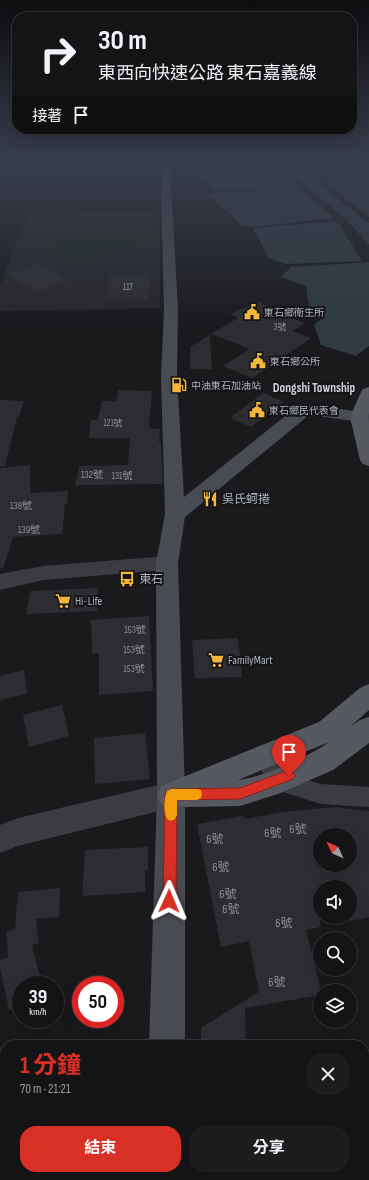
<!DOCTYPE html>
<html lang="zh-TW">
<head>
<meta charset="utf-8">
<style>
	:root { --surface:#141416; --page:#1d1d1f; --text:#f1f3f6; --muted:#9d9ea1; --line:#333335; --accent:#d93025 }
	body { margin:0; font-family:"Sofia Sans Condensed","Noto Sans TC",sans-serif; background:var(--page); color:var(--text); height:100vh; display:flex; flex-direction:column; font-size:15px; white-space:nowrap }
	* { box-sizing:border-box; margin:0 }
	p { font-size:13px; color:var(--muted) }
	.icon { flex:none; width:22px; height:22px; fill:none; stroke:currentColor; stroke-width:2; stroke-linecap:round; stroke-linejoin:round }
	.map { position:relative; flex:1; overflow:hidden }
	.details { position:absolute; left:0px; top:1040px; width:369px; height:140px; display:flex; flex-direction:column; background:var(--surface); border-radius:16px 16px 0 0; box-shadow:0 4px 16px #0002,0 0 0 1px var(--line) }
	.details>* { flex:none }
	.hud { position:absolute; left:12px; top:12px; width:345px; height:122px; border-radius:16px; box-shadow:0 4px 16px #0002,0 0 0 1px var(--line); background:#141416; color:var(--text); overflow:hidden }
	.needle { width:26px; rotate:314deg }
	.controls { position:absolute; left:313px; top:828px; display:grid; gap:8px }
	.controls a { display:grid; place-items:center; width:44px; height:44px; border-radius:50%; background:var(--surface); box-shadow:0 4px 16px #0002,0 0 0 1px var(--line); font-size:20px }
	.speed { position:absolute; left:12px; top:976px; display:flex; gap:8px; font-size:20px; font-weight:700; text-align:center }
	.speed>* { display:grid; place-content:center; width:52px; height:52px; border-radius:50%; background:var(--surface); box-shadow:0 4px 16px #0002,0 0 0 1px var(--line); line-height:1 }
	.speed small { font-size:10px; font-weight:400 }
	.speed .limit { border:6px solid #d22; background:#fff; color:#111 }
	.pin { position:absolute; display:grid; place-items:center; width:34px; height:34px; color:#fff; margin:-41px -17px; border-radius:50% 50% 50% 0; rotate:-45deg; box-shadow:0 0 4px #0007 }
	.pin .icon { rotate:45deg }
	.me { position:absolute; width:44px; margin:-22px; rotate:1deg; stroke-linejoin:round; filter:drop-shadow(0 0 3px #0008) }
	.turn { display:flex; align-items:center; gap:14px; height:84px; padding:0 20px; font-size:18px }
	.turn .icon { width:52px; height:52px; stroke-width:2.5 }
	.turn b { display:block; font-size:28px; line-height:34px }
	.then { display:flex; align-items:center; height:38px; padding:0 20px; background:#0003; gap:8px; font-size:15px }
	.round { display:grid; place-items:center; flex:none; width:42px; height:42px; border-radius:16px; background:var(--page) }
	.headline { display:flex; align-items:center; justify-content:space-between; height:68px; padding:0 20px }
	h1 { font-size:24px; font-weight:700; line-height:30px; color:var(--accent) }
	.action { display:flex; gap:8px; margin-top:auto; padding:8px 20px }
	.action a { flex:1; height:46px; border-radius:16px; background:var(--accent); color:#fff; font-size:16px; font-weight:700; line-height:46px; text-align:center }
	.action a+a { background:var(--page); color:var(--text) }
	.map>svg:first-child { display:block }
	.built { fill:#26262a }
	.green { fill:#202821 }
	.water { fill:#303a41 }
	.building { fill:#2d2d31; fill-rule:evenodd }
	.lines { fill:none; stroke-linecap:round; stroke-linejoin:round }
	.minor { fill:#3b3c42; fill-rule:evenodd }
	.tertiary { fill:#3b3c42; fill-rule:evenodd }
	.secondary { fill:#494b52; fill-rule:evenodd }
	.primary { fill:#575961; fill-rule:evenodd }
	.route { fill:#d93025; stroke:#8d1f18 }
	.slow { fill:#f59e0b }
	.labels { text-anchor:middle; stroke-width:4; stroke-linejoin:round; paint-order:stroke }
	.far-number-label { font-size:9px; fill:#8c9098 }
	.far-poi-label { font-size:10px; fill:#adb2bc; stroke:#151518; text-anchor:start }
	.number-label { font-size:10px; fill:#8c9098 }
	.poi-label { font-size:12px; fill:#adb2bc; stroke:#151518; text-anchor:start }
	.near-number-label { font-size:12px; fill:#8c9098 }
	.far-district-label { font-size:13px; font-weight:bold; fill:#ced1d8; stroke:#151518 }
</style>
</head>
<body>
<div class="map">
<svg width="369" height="1180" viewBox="0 0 369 1180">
	<rect width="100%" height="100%" fill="#1a1a1d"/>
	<path class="built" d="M159 212 160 308 0 311V285L28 214Z"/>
	<path class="green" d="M149 211 155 214 135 221C145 223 156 223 162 232L160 237C153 242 142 244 133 247 116 252 67 271 54 252L55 245 40 249 34 245Z"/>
	<path class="water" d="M178 162H276L278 166 195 163 194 166 187 165Z
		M287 162H302C306 176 355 212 369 223V245L345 218 305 186Z
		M308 162H369V176L332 180 321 176 308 165Z
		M201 168H281L299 188 334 218 254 227 241 225 208 194 284 189 214 190 194 171Z
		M369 177V217L325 182Z
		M335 221 341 227 362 261 285 264 269 258 253 228Z
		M369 262V346L356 356 321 345 314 325 321 319 310 314 306 286 281 277 291 267Z"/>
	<path class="building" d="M40 264 67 281 34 292 8 274Z
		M110 274H150L148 299H106Z
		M259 302 283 315 305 323 293 331 311 338 252 378 223 366 250 349 211 334 238 318 230 314Z
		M210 335 212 369H190V347Z
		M118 390 152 391 149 428 160 429 159 442H161L163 484 75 485 79 466 128 465 130 438H89L91 420H98L102 401H116Z
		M263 393 284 402 251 427 230 418Z
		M0 400 24 401 19 417H17L5 466H0Z
		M30 465V493L68 491 67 504H65L62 534 13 537 3 569 0 568V468Z
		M98 588 97 611 26 614 30 591Z
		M149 616 153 691 99 695V653L92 654 91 620Z
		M238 638 242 677 195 678 192 640Z
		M24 670 27 694 0 700V676Z
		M62 705 69 736 29 747 23 715Z
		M145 733 150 779 95 784 94 738Z
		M334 807 369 811V917L350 921V887H320V927L306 930 320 986V995L245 1008 246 1045H201V1028L259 992 249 941 221 947 197 824 243 816 244 819 283 812ZM320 835H350V865H320Z
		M148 847V870L145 871V892L82 896 85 850Z
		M60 888 59 917 36 919 39 943 32 945 42 985H21V1005L9 1010 0 968V960L8 957 6 932 15 929 18 892Z"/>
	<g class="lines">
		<path class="minor" d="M265 748 272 750 285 773 321 784 369 787V807L321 804 270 788 255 757 258 750Z"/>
		<path class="tertiary" d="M167 556 174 558 177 563 174 568 167 570 43 580 0 590V574L43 566Z
			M171 782 180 786 184 795 180 804 171 808 18 846 0 853V825L18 818Z"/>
		<path class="secondary" d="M163 162H173L171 187 178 309 177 377 184 497 299 405 305 404 369 413V423L309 415 185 517 178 563 185 795V1045H149L157 795 156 563 165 514 161 377 164 309 161 187Z
			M146 1175H184V1180H146Z"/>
		<path class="primary" d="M369 387V413L368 417 369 423V466L363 464 360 460 350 417 361 392 363 389Z
			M369 684V710L350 727 360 720 369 717V743L333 770 278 794 240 806 186 807 180 805 171 808 161 804 157 795 161 786 319 722 360 688ZM329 742C306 758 267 776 238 780Z"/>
	</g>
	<linearGradient id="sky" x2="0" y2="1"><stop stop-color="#0e0e10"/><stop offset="0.5" stop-color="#383e4c"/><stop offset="1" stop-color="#383e4c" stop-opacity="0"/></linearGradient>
	<rect width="369" height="327" fill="url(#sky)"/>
	<path class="route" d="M289 770 293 772 295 776 293 779 240 799 177 800 176 901 174 906 169 907 165 906 163 901 165 795 167 791 171 789 240 788Z"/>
	<path class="slow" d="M171 789H197L201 790 202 794 201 798 197 800H177V815L175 819 171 821 167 819C163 812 164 798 167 791Z"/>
	<defs>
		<symbol id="civic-bare" viewBox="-9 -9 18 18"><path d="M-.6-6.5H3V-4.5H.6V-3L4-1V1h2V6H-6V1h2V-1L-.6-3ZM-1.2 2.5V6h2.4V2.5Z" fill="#f4b63b" stroke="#151518" stroke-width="2.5" paint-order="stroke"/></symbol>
		<symbol id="fuel-bare" viewBox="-9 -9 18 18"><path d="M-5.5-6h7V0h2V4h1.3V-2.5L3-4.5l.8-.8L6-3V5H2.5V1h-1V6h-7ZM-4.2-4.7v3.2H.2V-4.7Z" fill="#f4b63b" stroke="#151518" stroke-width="2.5" paint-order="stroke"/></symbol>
		<symbol id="restaurant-bare" viewBox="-9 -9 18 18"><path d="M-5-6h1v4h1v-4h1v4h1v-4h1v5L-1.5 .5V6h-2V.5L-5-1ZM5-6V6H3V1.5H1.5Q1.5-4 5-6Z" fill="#f4b63b" stroke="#151518" stroke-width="2.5" paint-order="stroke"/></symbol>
		<symbol id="bus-bare" viewBox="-9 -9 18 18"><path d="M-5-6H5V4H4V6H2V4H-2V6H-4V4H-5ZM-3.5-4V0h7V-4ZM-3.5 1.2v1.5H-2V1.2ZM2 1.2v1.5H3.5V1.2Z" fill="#f4b63b" stroke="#151518" stroke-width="2.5" paint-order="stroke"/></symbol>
		<symbol id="supermarket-bare" viewBox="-9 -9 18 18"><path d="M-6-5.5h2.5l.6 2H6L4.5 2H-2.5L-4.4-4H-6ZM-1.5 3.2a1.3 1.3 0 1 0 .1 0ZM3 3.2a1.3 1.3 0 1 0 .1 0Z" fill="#f4b63b" stroke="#151518" stroke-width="2.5" paint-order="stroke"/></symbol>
	</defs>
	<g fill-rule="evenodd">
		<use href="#civic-bare" x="241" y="301" width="22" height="22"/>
		<use href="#civic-bare" x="247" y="350" width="22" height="22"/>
		<use href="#fuel-bare" x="168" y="374" width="22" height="22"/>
		<use href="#civic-bare" x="246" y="399" width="22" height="22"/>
		<use href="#restaurant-bare" x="199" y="488" width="22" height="22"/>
		<use href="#bus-bare" x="116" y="568" width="22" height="22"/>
		<use href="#supermarket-bare" x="52" y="590" width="22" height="22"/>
		<use href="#supermarket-bare" x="205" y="649" width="22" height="22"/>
	</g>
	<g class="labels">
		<g class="far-number-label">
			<text x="128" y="290">117</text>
			<text x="280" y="330">3號</text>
			<text x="113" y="426">121號</text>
		</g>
		<g class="far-poi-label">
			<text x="264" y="316">東石鄉衛生所</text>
			<text x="270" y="365">東石鄉公所</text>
			<text x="191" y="389">中油東石加油站</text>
			<text x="269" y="414">東石鄉民代表會</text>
		</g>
		<g class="number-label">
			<text x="92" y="478">132號</text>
			<text x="122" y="479">131號</text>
			<text x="21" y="509">138號</text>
			<text x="29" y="533">139號</text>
			<text x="135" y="633">153號</text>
			<text x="134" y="653">153號</text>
			<text x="134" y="672">153號</text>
		</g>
		<g class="poi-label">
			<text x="222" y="503">吳氏蚵捲</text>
			<text x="139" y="583">東石</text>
			<text x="75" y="605">Hi-Life</text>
			<text x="228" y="664">FamilyMart</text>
		</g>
		<g class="near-number-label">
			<text x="298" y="833">6號</text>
			<text x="273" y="837">6號</text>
			<text x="215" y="843">6號</text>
			<text x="221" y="871">6號</text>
			<text x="228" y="898">6號</text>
			<text x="231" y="913">6號</text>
			<text x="284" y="927">6號</text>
			<text x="277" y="986">6號</text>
		</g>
		<g class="far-district-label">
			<text x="314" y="392">Dongshi Township</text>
		</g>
	</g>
</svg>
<div class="controls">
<a><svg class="needle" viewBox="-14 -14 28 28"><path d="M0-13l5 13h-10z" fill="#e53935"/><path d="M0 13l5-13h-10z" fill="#9d9ea1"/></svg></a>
<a><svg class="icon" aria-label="sound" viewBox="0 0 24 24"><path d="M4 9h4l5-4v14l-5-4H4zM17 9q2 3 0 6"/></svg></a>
<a><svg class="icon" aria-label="search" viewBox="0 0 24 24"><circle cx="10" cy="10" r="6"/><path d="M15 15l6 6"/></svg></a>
<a><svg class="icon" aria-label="layers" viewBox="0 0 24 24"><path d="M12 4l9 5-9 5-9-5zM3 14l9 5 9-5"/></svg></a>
</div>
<div class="speed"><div>39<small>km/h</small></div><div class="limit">50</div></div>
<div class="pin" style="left:289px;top:776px;background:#d93025"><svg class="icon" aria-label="arrive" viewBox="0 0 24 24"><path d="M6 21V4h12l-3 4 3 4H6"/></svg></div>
<svg class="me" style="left:169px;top:901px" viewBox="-20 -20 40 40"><path d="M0-17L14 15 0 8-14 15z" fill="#d93025" stroke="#fff" stroke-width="4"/></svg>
<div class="hud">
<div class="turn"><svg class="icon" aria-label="right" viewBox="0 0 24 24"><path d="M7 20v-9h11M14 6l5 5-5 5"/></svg><div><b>30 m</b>東西向快速公路 東石嘉義線</div></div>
<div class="then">接著<svg class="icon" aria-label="arrive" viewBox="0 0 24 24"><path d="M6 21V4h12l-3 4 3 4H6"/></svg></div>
</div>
<section class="details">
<div class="headline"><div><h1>1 分鐘</h1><p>70 m · 21:21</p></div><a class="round"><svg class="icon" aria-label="close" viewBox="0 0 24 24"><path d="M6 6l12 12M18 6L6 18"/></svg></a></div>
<div class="action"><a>結束</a><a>分享</a></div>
</section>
</div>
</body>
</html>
